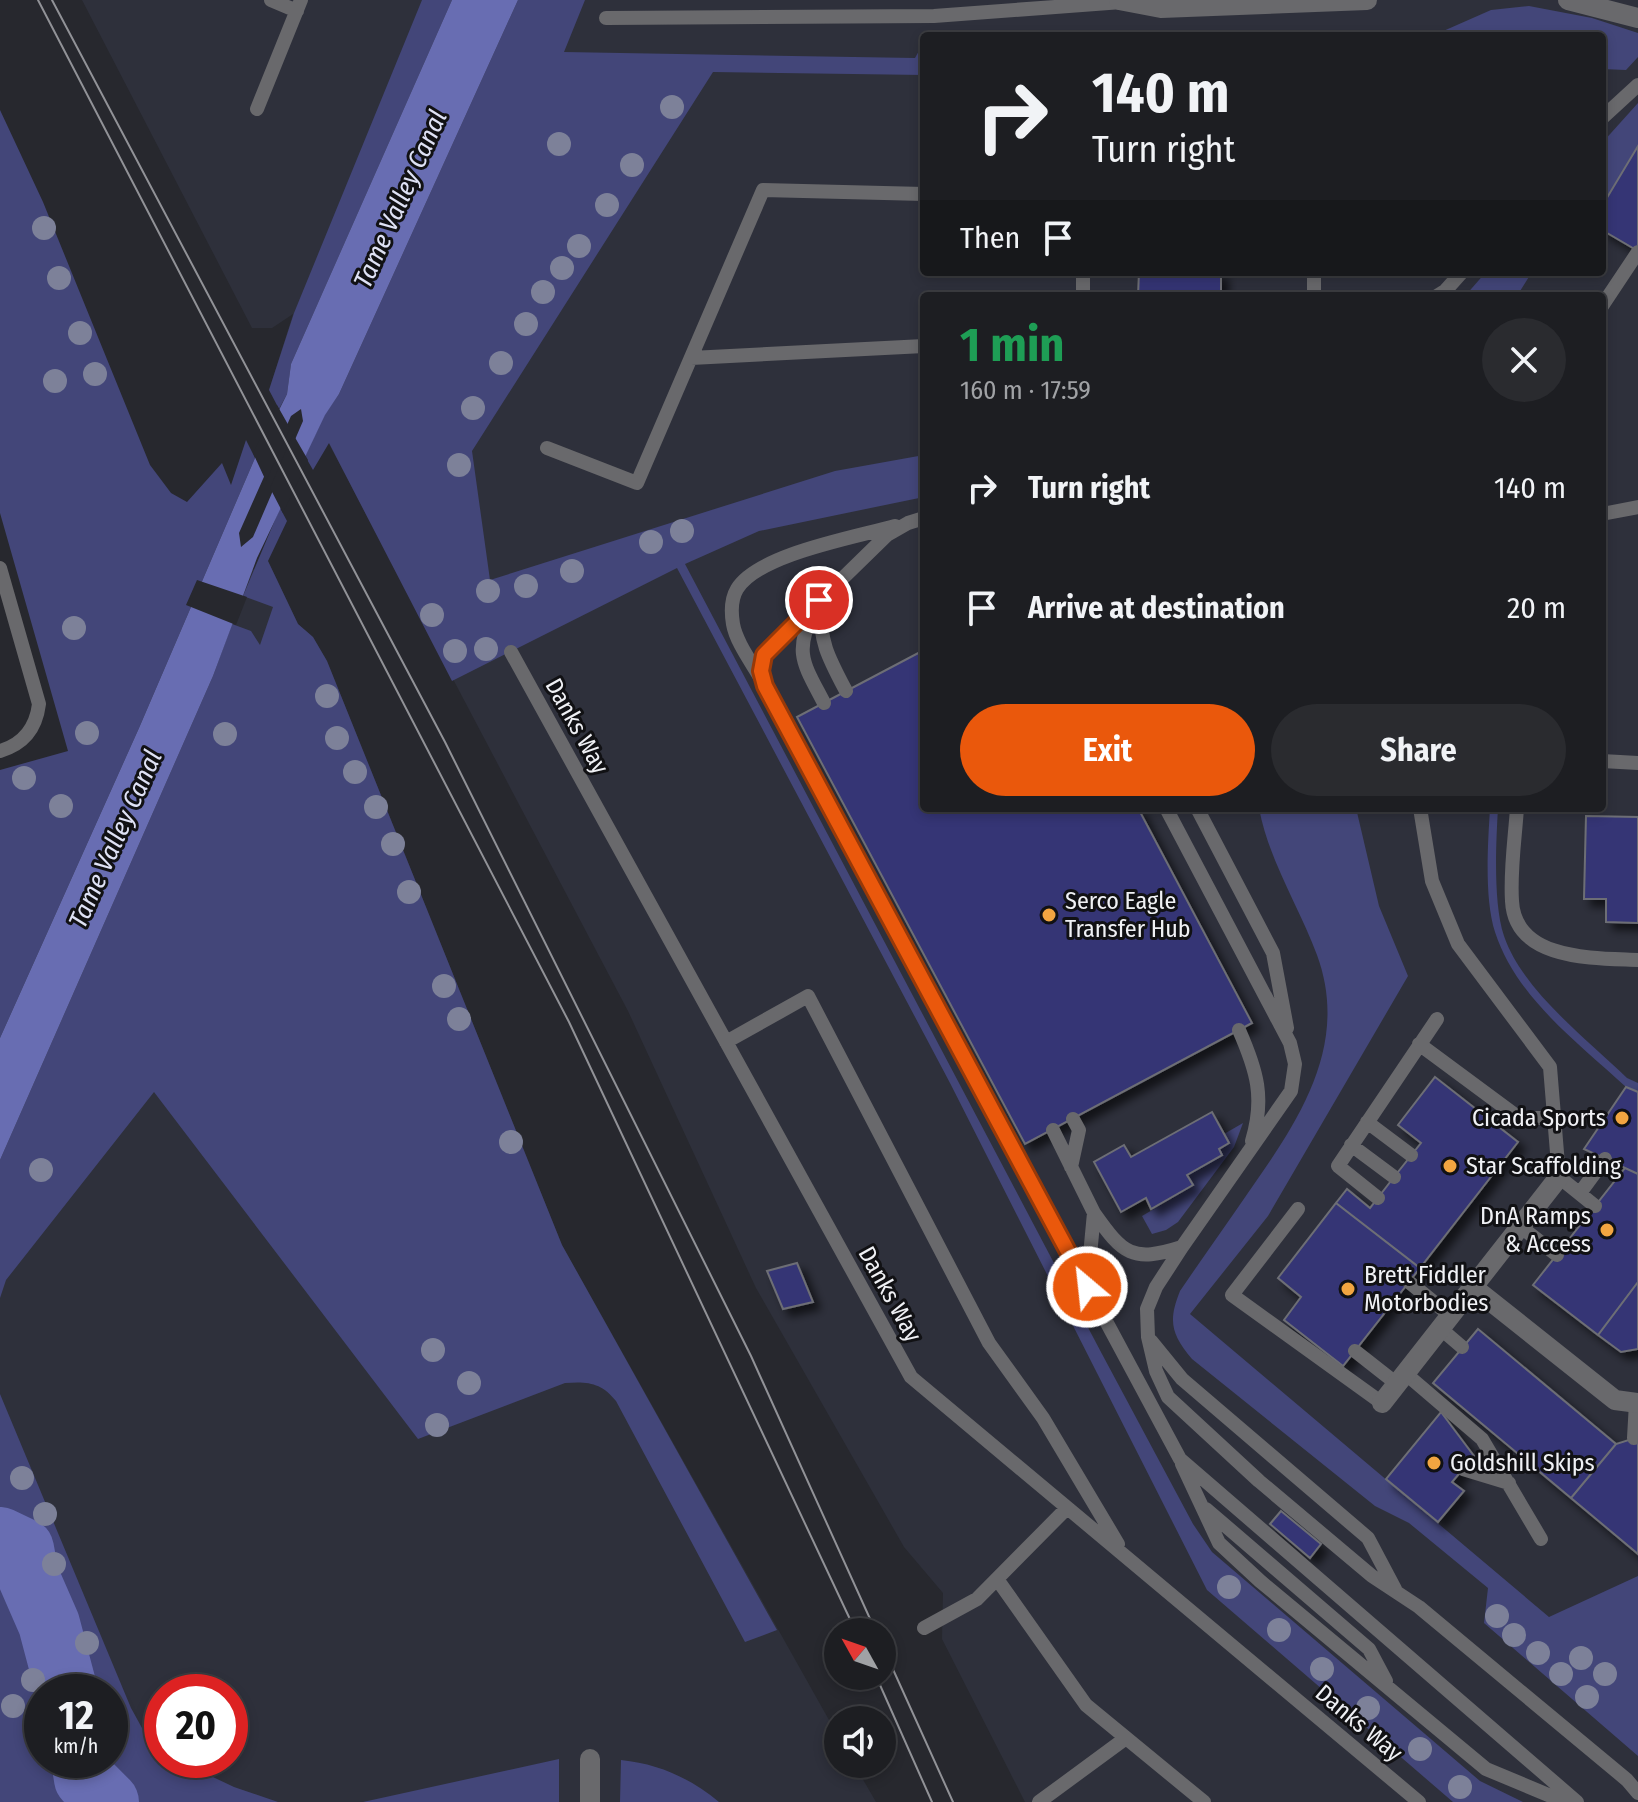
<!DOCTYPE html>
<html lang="en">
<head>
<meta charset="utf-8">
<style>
	:root { --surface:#1d1e22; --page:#2a2b2f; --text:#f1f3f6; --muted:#a0a2a5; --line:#3b3c40; --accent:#ea580c }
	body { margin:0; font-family:"Fira Sans Condensed",sans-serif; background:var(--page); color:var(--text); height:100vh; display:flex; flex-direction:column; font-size:30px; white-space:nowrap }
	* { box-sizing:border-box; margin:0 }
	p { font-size:26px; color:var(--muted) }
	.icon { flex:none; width:44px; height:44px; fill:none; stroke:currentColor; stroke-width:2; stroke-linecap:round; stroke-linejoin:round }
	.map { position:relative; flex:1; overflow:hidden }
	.panel { position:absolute; left:920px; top:292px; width:686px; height:520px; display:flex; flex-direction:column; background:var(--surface); border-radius:8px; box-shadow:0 4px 12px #0003,0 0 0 2px var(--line) }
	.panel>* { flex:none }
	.hud { position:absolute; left:920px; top:32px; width:686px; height:244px; border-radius:8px; box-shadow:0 4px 12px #0003,0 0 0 2px var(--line); background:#1d1e22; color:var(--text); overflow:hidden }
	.needle { width:52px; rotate:310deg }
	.tools { position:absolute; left:824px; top:1618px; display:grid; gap:16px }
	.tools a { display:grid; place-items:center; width:72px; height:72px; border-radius:50%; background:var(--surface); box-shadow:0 4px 12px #0003,0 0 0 2px var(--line); font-size:40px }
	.speed { position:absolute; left:24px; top:1674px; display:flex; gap:16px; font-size:40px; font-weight:700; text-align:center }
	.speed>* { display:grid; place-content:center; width:104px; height:104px; border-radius:50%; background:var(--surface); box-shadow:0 4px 12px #0003,0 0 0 2px var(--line); line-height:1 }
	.speed small { font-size:20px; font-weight:400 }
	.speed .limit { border:12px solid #d22; background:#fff; color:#111 }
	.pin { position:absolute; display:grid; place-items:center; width:68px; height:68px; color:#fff; margin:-34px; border:4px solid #fff; border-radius:50%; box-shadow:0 2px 8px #0007 }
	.me { position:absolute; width:88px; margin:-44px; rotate:332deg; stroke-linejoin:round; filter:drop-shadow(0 0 6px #0008) }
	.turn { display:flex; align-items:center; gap:28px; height:168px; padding:0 40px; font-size:36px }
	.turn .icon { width:104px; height:104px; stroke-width:2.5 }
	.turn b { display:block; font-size:56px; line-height:68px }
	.then { display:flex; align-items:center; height:76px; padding:0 40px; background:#0003; gap:16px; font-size:30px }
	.round { display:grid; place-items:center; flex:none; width:84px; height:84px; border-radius:42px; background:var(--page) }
	.headline { display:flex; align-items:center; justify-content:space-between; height:136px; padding:0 40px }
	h1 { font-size:48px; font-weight:700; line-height:60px; color:#1e9e55 }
	.button { display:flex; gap:16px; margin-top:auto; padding:16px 40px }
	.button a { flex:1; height:92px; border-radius:48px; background:var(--accent); color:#fff; font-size:32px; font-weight:700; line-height:92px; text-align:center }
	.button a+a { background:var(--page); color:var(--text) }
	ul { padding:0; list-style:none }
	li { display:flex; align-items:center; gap:24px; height:120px; padding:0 40px }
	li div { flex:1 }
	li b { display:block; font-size:30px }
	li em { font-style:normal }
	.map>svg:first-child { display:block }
	.built { fill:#2e303b; fill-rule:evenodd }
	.green { fill:#434679; fill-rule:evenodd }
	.water { fill:#686db2; fill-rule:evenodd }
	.pier { fill:#27282e }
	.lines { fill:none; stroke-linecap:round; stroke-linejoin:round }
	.river { stroke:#686db2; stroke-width:62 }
	.building { fill:#343574; stroke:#6d6e75; stroke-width:2; filter:url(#shadow) }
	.service { stroke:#69696c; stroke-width:14 }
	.minor { stroke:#69696c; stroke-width:20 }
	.tram { stroke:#919297; stroke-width:2 }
	.tree { fill:#7d8199 }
	.route-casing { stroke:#983908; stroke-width:20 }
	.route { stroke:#ea580c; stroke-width:14 }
	.poi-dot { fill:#f2a541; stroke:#111114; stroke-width:3 }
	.labels { text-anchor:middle; stroke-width:6; stroke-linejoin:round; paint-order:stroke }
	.street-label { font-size:24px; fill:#f0f1f5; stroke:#111114 }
	.poi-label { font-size:24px; fill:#f0f1f5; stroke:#111114; text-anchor:start }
	.water-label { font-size:26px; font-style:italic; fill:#dfe2f5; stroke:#111114 }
</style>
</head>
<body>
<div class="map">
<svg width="1638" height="1802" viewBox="0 0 1638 1802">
	<defs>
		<filter id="shadow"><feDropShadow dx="7" dy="7" stdDeviation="4" flood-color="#0009"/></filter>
	</defs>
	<rect width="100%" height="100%" fill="#27282e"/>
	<path class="built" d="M82 0H1638V1802H1025L942 1639 943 1593 904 1547 756 1288 628 1011 328 442 311 398 269 390 293 314 272 328H252ZM924 36H1602V272H924ZM924 296H1602V808H924Z
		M268 561 298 624 313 637 327 661 562 1245 838 1736V1764H854L876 1802H0V1100L229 583ZM42 1692H110V1760H42ZM162 1692H230V1760H162Z"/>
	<path class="green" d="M422 0H452L291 364 287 394 279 409 269 390 294 313Z
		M518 0H585L564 52 915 58 924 42V75L713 72 472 451 490 580 835 471 924 455V497L759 531 685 564 1102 1354 1193 1524 1212 1552 1480 1781 1523 1802H1453L1207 1590 950 1083 677 568 452 681 329 443 313 470 305 456 325 414 339 394Z
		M1529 6 1592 18 1638 33V57L1626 70 1602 69V36H1432L1491 10Z
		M1257 31 1269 36H927H928Z
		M1638 103V146L1602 206V143Z
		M0 110 43 202 150 465 171 493 187 502 222 463 231 485 246 440 255 458 139 728 0 1038V770L68 751 0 513Z
		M1486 272H1532L1517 296H1465Z
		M280 508 287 521 268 561 298 624 313 637 327 661 562 1245 777 1630 745 1642 616 1401C602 1383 588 1381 565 1383L418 1439 154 1092 6 1280 0 1298V1160L213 676 232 624 251 631 260 645 273 607 243 596Z
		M1259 808H1356L1379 906 1408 976 1268 1216 1190 1314 1549 1617 1638 1576V1756L1484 1623 1488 1588 1409 1523 1375 1506 1192 1359C1171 1334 1168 1321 1180 1291 1203 1257 1227 1224 1250 1190 1299 1120 1350 1045 1317 955 1299 906 1269 861 1259 808Z
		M1490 808H1498C1496 843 1493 903 1504 936 1523 991 1586 1038 1627 1078L1638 1083V1092L1626 1087C1577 1042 1516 997 1495 932 1484 898 1488 843 1490 808Z
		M1243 1123 1234 1147 1178 1222 1166 1230 1152 1234 1142 1216 1193 1186 1187 1175 1222 1155 1219 1149 1229 1143 1224 1134Z
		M0 1394 131 1708 142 1728 162 1749V1760H177L234 1787 278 1802H0ZM42 1692H110V1760H42Z
		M559 1759V1802H363Z
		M621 1760C659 1764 690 1778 719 1802H620Z"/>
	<path class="water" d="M452 0H518L339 394 325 415 257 558 213 676 0 1160V1038L139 728 255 458 287 394 291 364ZM301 409 303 421 253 537 241 547 239 533 291 416Z"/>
	<path class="pier" d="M277 405 290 428 266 481 253 453Z
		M293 434 308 460 283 513 270 488Z
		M197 580 247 597 236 625 186 605Z"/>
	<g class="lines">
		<path class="river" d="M0 1538 23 1549 28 1576 49 1624 67 1692
			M82 1760 85 1779 108 1802"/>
	</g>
	<path class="building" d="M1638 146V251L1602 230V206Z
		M1139 272H1221V296H1138Z
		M924 650V808H1138L1252 1023 1025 1144 797 717Z
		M1586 816 1638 817V923L1606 922V899H1584Z
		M1435 1077 1518 1142 1420 1268 1336 1203 1347 1189 1370 1208 1394 1177 1421 1143 1398 1125Z
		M1626 1087 1638 1092V1174L1584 1149Z
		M1212 1112 1229 1143 1219 1149 1222 1155 1187 1175 1193 1185 1151 1209 1146 1198 1121 1212 1094 1162 1124 1145 1131 1157Z
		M1625 1168 1638 1174V1282L1598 1335 1533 1285Z
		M1336 1203 1420 1268 1343 1366 1284 1320 1301 1297 1278 1278Z
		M797 1263 813 1302 783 1309 767 1271Z
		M1638 1282V1349L1621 1352 1598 1335Z
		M1478 1329 1616 1444 1571 1498 1433 1383Z
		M1441 1412 1474 1456 1452 1482 1464 1491 1438 1522 1386 1479Z
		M1638 1437V1554L1571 1498 1616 1444Z
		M1281 1511 1321 1544 1310 1558 1270 1524Z"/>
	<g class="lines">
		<path class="service" d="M271 0 297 11
			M606 18 934 16 1122 2
			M257 109 301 0
			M1602 118 1638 85
			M1083 272V296
			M1314 296V272
			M1437 296 1445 291 1462 272
			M1602 306 1638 252
			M691 358 924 346
			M547 448 637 483 763 190 924 194
			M1602 514 1638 507
			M924 518 908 523 887 535 764 655 761 671 765 686 1180 1459 1577 1802
			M0 568 39 704C36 728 24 744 0 751
			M820 604C820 643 828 657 846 691
			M814 611C793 653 804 664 824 703
			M511 652 911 1377 1419 1802
			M761 679C752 663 736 642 733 624 731 612 731 599 737 589 758 554 857 537 895 526
			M1602 761 1638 763
			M1166 808 1290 1043 1295 1064 1291 1091 1182 1247 1156 1287 1147 1309 1148 1337 1156 1371 1168 1397 1259 1481 1372 1576 1419 1607 1627 1780 1638 1793
			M1197 808 1273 953 1287 1028
			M1420 808 1432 881 1458 944 1550 1067 1559 1177 1595 1206
			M1517 808C1515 838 1510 870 1512 901 1515 961 1595 958 1638 960
			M1239 1030C1257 1071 1265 1098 1252 1141
			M726 1042 808 996 989 1343 1043 1418 1118 1544
			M1419 1044 1519 1118H1554
			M1367 1122 1411 1155
			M1053 1130 1094 1213 1087 1287
			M1351 1145 1394 1177
			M1071 1167 1079 1130 1073 1119
			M1580 1193 1605 1159
			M1378 1198 1338 1166 1437 1019
			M1298 1209 1232 1295 1382 1403
			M1094 1213C1123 1254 1132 1263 1182 1247
			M1521 1227 1557 1255
			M1409 1282 1452 1317
			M1441 1329 1462 1347
			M1151 1341 1182 1379 1368 1538 1395 1589
			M1355 1351 1397 1384
			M1406 1374 1482 1439 1541 1539
			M1634 1438 1636 1403
			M1182 1464 1219 1543 1260 1581 1486 1769 1565 1802
			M1463 1469 1509 1483
			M1206 1509 1369 1649 1386 1681
			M997 1579 1086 1705 1204 1802
			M924 1628 977 1599 1067 1508
			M1039 1802 1126 1738"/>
		<path class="minor" d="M1119 0 1161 8 1367 0
			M1568 0 1638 18
			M1474 1288 1615 1400 1638 1403
			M1382 1403 1559 1177
			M590 1802V1759"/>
		<path class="tram" d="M38 0 569 1022 856 1632
			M52 0 445 742 751 1356 876 1632
			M882 1645 953 1802
			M876 1676 932 1802"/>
	</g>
	<g class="tree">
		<circle cx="672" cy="107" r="12"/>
		<circle cx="559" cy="144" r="12"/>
		<circle cx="632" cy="165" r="12"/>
		<circle cx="607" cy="205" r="12"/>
		<circle cx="44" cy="228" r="12"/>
		<circle cx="579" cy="246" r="12"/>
		<circle cx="562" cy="268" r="12"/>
		<circle cx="59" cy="278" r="12"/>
		<circle cx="543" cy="292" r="12"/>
		<circle cx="526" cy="324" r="12"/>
		<circle cx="80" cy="333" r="12"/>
		<circle cx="501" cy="363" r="12"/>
		<circle cx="95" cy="374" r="12"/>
		<circle cx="55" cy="381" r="12"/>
		<circle cx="473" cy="408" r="12"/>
		<circle cx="459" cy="465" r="12"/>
		<circle cx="682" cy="531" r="12"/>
		<circle cx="651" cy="542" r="12"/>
		<circle cx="572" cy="571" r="12"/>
		<circle cx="526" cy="586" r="12"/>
		<circle cx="488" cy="591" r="12"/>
		<circle cx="432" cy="615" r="12"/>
		<circle cx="74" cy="628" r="12"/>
		<circle cx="486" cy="649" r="12"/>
		<circle cx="455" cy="651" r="12"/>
		<circle cx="327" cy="696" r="12"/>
		<circle cx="87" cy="733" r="12"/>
		<circle cx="225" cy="734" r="12"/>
		<circle cx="337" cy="738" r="12"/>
		<circle cx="355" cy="772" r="12"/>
		<circle cx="24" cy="778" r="12"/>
		<circle cx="61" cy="806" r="12"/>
		<circle cx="376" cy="807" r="12"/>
		<circle cx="393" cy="844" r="12"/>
		<circle cx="409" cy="892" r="12"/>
		<circle cx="444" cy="986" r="12"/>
		<circle cx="459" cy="1019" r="12"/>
		<circle cx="511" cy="1142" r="12"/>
		<circle cx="41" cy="1170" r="12"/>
		<circle cx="433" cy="1350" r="12"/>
		<circle cx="469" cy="1383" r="12"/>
		<circle cx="437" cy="1425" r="12"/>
		<circle cx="22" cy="1478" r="12"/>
		<circle cx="45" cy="1514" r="12"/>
		<circle cx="54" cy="1564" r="12"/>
		<circle cx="1229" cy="1587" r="12"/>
		<circle cx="1497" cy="1616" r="12"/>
		<circle cx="1279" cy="1630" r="12"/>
		<circle cx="1514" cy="1635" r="12"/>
		<circle cx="87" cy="1643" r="12"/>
		<circle cx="1538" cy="1653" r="12"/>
		<circle cx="1581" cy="1658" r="12"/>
		<circle cx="1322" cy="1669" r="12"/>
		<circle cx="1561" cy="1674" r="12"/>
		<circle cx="1605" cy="1674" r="12"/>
		<circle cx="33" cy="1680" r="12"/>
		<circle cx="1587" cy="1697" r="12"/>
		<circle cx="13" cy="1706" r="12"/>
		<circle cx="1368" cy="1708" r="12"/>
		<circle cx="1420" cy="1749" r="12"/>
		<circle cx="1460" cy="1787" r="12"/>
	</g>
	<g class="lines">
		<defs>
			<path id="route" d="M819 600 764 655 761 671 765 686 1087 1287"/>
		</defs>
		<use href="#route" class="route-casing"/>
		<use href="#route" class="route"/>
	</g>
	<g class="poi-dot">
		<circle cx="1049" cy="915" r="8"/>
		<circle cx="1622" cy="1118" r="8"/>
		<circle cx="1450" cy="1166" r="8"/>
		<circle cx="1607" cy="1230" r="8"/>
		<circle cx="1348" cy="1289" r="8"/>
		<circle cx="1434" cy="1463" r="8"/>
	</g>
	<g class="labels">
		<g class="street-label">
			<text transform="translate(577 726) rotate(61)" y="8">Danks Way</text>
			<text transform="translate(890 1294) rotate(61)" y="8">Danks Way</text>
			<text transform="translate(1359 1723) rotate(40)" y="8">Danks Way</text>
		</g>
		<g class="poi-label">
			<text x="1065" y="909">Serco Eagle<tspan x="1065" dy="28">Transfer Hub</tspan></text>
			<text x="1606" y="1126" text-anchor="end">Cicada Sports</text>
			<text x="1466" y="1174">Star Scaffolding</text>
			<text x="1591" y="1224" text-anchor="end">DnA Ramps<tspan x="1591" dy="28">&amp; Access</tspan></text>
			<text x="1364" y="1283">Brett Fiddler<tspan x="1364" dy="28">Motorbodies</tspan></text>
			<text x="1450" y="1471">Goldshill Skips</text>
		</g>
		<g class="water-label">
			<text transform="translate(400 199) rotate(-66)" y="9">Tame Valley Canal</text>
			<text transform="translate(115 839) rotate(-66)" y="9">Tame Valley Canal</text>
		</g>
	</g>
</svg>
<div class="tools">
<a><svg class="needle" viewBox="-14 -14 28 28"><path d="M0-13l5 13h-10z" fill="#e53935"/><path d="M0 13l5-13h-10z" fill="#a0a2a5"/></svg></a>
<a><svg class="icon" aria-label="sound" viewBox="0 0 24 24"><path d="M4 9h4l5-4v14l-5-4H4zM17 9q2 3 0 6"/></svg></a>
</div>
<div class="speed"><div>12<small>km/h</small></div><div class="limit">20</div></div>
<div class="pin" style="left:819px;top:600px;background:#d93025"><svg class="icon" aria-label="arrive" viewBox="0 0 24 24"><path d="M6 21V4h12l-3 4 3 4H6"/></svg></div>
<svg class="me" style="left:1087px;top:1287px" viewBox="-20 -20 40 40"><circle r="17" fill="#ea580c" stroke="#fff" stroke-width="3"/><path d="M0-11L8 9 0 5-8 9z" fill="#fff"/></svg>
<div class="hud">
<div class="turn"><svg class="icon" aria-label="right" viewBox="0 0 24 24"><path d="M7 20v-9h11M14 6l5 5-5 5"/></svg><div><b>140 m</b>Turn right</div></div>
<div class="then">Then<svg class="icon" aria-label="arrive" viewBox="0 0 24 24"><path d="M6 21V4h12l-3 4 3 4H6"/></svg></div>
</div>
<section class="panel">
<div class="headline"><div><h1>1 min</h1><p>160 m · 17:59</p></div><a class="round"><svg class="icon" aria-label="close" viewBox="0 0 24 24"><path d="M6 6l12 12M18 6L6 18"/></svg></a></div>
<ul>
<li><svg class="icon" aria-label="right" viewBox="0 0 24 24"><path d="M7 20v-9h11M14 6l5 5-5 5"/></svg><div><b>Turn right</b></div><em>140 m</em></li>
<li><svg class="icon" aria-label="arrive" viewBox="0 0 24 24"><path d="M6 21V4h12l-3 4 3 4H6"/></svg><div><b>Arrive at destination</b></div><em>20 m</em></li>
</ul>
<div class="button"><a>Exit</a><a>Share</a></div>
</section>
</div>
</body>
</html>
